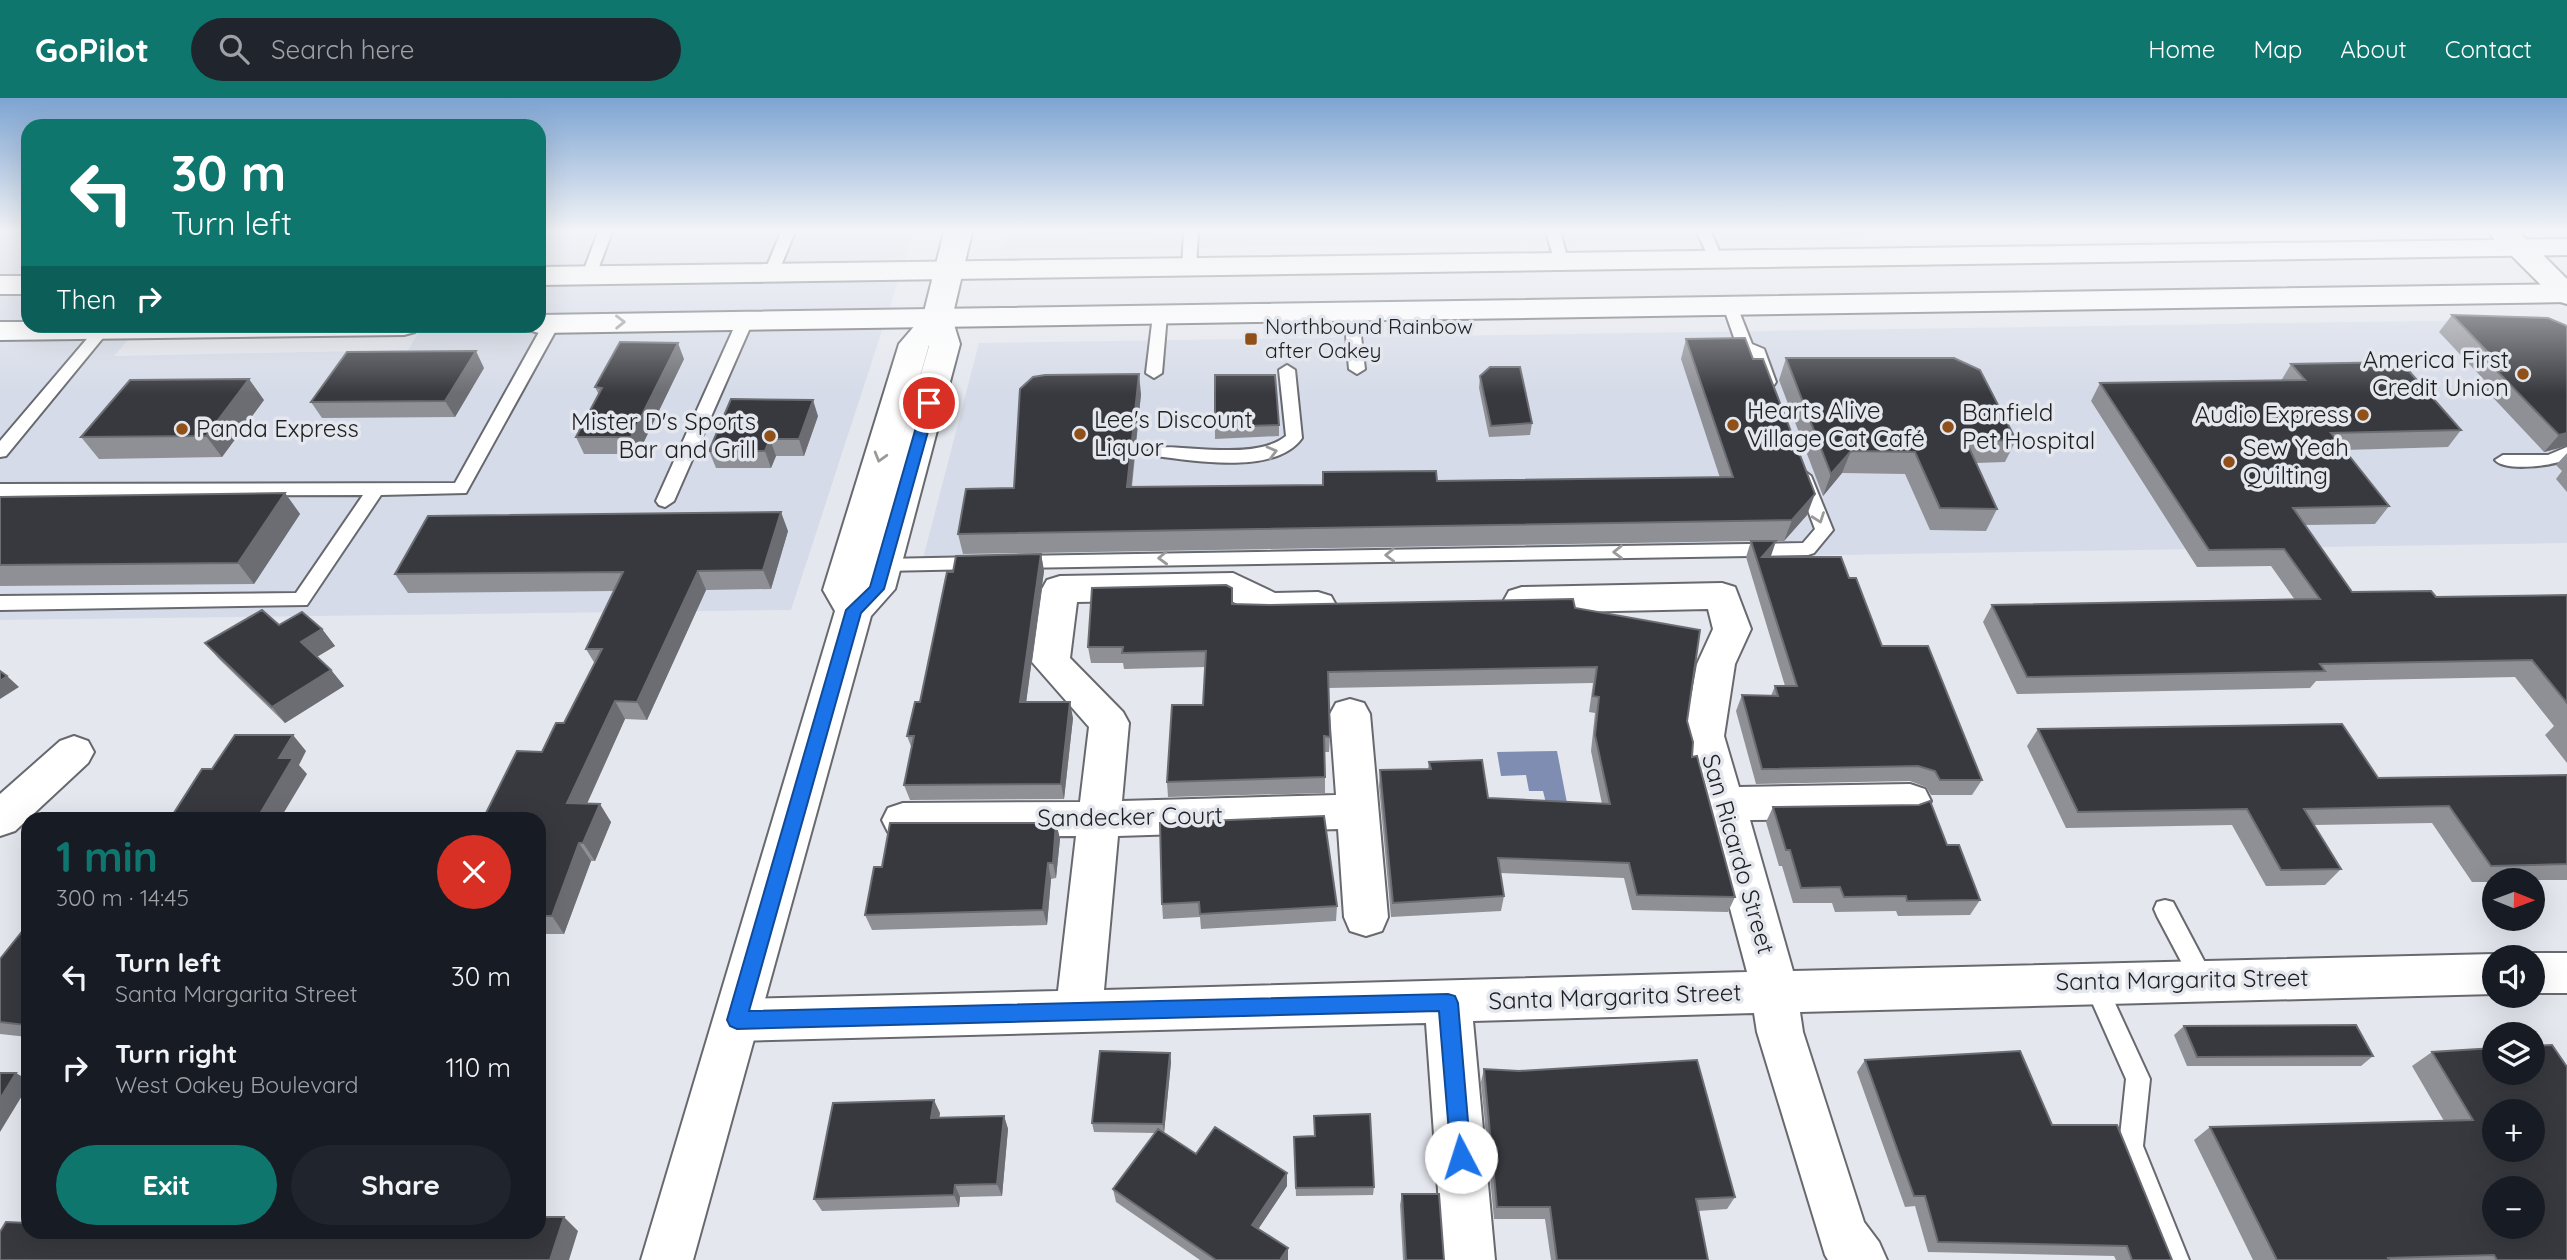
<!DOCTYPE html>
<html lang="en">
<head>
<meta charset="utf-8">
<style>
	:root { --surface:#171b24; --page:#20242c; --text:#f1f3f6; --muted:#9ea1a6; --accent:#0f766e }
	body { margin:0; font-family:Quicksand,sans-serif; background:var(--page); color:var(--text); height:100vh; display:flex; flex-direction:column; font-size:26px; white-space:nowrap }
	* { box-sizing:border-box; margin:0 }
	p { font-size:23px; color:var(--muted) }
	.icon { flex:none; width:38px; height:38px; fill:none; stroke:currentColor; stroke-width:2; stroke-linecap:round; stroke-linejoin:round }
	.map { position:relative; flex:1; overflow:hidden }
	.panel { position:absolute; left:21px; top:714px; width:525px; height:427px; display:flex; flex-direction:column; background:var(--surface); border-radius:21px; box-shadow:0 7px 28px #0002 }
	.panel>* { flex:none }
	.hud { position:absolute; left:21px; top:21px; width:525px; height:214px; border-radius:21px; box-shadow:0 7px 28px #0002; background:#0f766e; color:#fff; overflow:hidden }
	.needle { width:46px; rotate:91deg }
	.fabs { position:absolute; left:2482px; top:770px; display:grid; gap:14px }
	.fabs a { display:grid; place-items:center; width:63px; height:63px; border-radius:50%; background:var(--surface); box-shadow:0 7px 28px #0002; font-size:35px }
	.pin { position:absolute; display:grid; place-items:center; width:60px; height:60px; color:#fff; margin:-30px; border:4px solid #fff; border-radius:50%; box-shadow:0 2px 7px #0007 }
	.me { position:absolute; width:77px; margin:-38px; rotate:355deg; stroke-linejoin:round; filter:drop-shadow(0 0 5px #0008) }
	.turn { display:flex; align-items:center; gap:24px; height:147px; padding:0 35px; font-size:32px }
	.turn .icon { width:91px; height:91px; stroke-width:2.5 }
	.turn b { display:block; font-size:49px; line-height:60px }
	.then { display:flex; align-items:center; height:66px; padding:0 35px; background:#0003; gap:14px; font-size:26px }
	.round { display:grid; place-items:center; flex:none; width:74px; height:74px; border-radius:37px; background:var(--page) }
	.summary { display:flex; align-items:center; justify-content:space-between; height:119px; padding:0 35px }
	h1 { font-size:42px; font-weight:700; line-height:52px; color:var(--accent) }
	.primary-button { display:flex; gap:14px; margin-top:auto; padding:14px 35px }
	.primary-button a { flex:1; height:80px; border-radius:42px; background:var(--accent); color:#fff; font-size:28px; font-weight:700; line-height:80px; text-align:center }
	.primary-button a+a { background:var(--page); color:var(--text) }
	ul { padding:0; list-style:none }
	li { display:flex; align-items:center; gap:21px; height:91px; padding:0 35px }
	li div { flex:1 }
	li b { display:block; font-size:26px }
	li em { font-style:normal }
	header { display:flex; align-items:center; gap:42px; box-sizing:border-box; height:98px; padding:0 35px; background:var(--accent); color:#fff }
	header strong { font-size:33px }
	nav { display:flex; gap:38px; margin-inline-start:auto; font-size:24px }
	.search { width:490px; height:63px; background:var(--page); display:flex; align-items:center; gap:18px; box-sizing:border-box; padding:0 24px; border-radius:38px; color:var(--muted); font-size:26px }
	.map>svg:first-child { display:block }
	.built { fill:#d5dbe8 }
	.water { fill:#7e8db1 }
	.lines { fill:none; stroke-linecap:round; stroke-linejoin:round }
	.lane-casing { stroke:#67696e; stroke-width:4 }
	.street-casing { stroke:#67696e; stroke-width:4 }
	.secondary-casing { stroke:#67696e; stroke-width:4 }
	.primary-casing { stroke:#67696e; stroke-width:4 }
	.lane { fill:#fff; fill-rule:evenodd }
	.street { fill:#fff; fill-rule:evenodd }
	.secondary { fill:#fff; fill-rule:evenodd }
	.primary { fill:#fff; fill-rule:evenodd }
	.wall { fill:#8e9096 }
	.shaded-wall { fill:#6b6d73 }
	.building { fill:#37393e; stroke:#6b6d73; stroke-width:2; fill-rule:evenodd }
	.oneway { stroke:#9a9a9b }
	.route { fill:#1a73e8; stroke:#114b97; stroke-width:2 }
	.poi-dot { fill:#905019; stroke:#e4e7ee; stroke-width:2.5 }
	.labels { text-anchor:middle; stroke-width:7; stroke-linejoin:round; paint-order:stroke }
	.far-poi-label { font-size:21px; fill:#1e1f21; stroke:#e4e7ee; text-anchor:start }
	.poi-label { font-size:24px; fill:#1e1f21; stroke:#e4e7ee; text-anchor:start }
	.street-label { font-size:24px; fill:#1e1f21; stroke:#e4e7ee }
</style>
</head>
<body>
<header>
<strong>GoPilot</strong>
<div class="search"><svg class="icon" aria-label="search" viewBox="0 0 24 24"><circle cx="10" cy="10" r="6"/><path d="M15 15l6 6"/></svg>Search here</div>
<nav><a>Home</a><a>Map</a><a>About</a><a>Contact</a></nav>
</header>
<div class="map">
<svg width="2567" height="1162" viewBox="0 0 2567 1162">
	<rect width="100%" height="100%" fill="#e4e7ee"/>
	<path class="built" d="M0 134H28V228H140L114 258 408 252 423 228H539V134H914L791 512 0 522Z
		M1005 134H2361L1001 152Z
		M2552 221 2567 236V445L920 472 979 245Z"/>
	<path class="water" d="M1557 653 1567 705H1546L1543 693H1529L1526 677 1501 678 1497 654Z"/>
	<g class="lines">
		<defs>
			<path id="lane" d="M598 134H612L596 177 589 181 582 177Z
				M781 134H795L778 175 776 178H766L764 175Z
				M1184 134H1198L1196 170 1189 174 1182 170Z
				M1546 134H1560L1569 165 1567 168H1557L1555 165Z
				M1697 134H1711L1723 162 1721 165H1711Z
				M1730 204 1737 208 1752 246 1764 251 1776 284 1774 287H1762L1750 256 1738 251 1723 208Z
				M1351 210 1358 214 1365 271 1357 276 1349 271 1344 214Z
				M1160 213 1167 217 1162 275 1154 280 1146 275 1153 217Z
				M745 218 753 223 674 403 665 409 659 407 656 403 737 223Z
				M552 220 560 225 466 395 381 397 307 507 0 512V498L296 495 363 397 0 398V386L455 385 544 225Z
				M102 228 110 232 107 235 6 358 0 359V343L97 229Z
				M1287 267 1295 272 1302 340C1276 377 1195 363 1156 358L1148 353C1159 340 1251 367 1286 338L1279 272Z
				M2567 349V361C2553 368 2505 374 2495 362L2503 357H2548Z
				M1803 372 1811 378 1833 432 1814 455 1808 457 1017 470 1008 464 1017 458 1803 445 1815 431 1795 378Z
				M980 459 989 465 980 471 883 473 874 467 883 461Z
				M2165 802 2173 804 2210 874 2213 881 2210 888 2202 891 2194 888 2157 818 2154 811 2157 804Z
				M2094 874 2102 877 2150 981 2143 1048 2189 1162H2163L2119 1048 2126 981 2083 884 2086 877Z"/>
			<path id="street" d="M2489 134H2519L2534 150 2530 156C2511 161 2499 149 2489 134Z
				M1233 475 1275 495 1318 494 1331 498 1336 507 1331 516 1318 520 1269 521 1227 501 1077 504 1070 560 1123 614 1129 625 1122 703 1336 697 1330 616 1336 605 1350 601 1364 605 1370 616 1388 819 1382 833 1366 838 1350 833 1344 819 1338 731 1118 738 1104 892 1747 874 1684 638 1697 566 1713 531 1708 511 1522 515 1509 511 1504 502 1509 493 1522 489 1722 485 1735 489 1751 531 1735 566 1724 638 1739 689 1910 686 1925 691 1931 703 1925 715 1910 720 1750 722 1793 873 2494 856 2504 859H2494V896L1800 914 1803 934 1864 1124 1879 1144 1887 1162H1828L1825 1157 1757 934 1754 915 1473 923 1495 1162H1443L1426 925 737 943 721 937 714 922 721 907 737 901 1058 893 1076 738 903 739 888 734 882 722 888 710 903 705 1080 704 1089 629 1032 564 1042 491 1047 482 1060 478Z
				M74 638 88 643 94 654 88 665 15 733 0 738V696L60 643Z
				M2532 855H2567V895H2532V859H2520Z"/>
			<path id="secondary" d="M944 134H972L952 220 960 246 895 491 871 518 693 1162H641L835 513 823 492 899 246 923 218ZM929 247 901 345 929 248Z
				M2520 142 2530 144 2567 181V206L2557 203 2510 156 2506 150 2510 144Z"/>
			<path id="primary" d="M2567 141V157L539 187V169Z
				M0 178H28V196H0Z
				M2567 186V204L539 235 528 232 525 228H539V217Z
				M0 224H28V228H419L415 234 404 237 0 242Z"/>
		</defs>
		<use href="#lane" class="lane-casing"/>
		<use href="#street" class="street-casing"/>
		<use href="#secondary" class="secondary-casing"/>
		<use href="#primary" class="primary-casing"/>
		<use href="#lane" class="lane"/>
		<use href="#street" class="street"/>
		<use href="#secondary" class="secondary"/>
		<use href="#primary" class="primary"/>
	</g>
	<path class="wall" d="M1087 134H1153L1152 136H1087Z
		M2452 217 2567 229V348L2544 354 2484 290 2487 285 2439 234Z
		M1686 241 1807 417 1784 443H1776L1770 459 1849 480 1882 548 1982 682 1972 697H1931L1926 689 1910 683 1756 686 1736 613 1742 597 1771 598 1775 588H1785L1746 459 1751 443 963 456 958 436 1014 390 1141 296 1132 389 1322 387 1323 374 1437 383 1720 380 1681 261Z
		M1786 260 2016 342 2005 364 1976 365 1997 411 1986 433 1930 432 1905 376 1842 375 1823 398 1779 282Z
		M684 261 638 356H584L576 339 599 297 595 289Z
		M2291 266 2461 332 2448 349 2344 352 2389 408 2375 426 2305 427 2352 494 2436 499 2567 497V665L2545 637 2554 628 2515 579 2316 583 2310 590 2017 596 1983 524 1992 507 2295 502 2271 468 2197 469 2091 303 2100 285 2281 283Z
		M484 270 455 319 322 320 311 304Z
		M1480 278 1532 325 1530 337 1489 339 1479 290Z
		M264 302 222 359 99 361 81 339Z
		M818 318 804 358H776L771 370H716L709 353Z
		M1279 327V338L1215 341V329Z
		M2567 355V394L2556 381 2562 373 2556 367Z
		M285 395 300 416 254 486 0 488V399Z
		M788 433 771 491 706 492 647 622 625 621 587 706 611 724 595 763H591L564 836H544L539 851V721L542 654 564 625 595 566 586 551 614 493 408 495 395 476Z
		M1041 456 1044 473 1026 604 1073 620 1064 701 910 702 904 687 912 651 907 638 920 604 953 474Z
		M1232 506 1269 507 1575 510 1687 623 1692 659 1735 799 1728 814 1632 812 1624 780 1500 775 1504 798 1501 813 1391 819 1379 688 1380 672 1428 671 1429 664 1488 700 1602 706 1591 653 1595 615 1589 614 1593 585 1328 590 1330 639 1329 654H1325V695L1168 699 1167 684 1203 607 1205 569 1124 571 1123 565H1091L1088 549Z
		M279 527 322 531 335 548 317 559 331 572 344 588 285 625 219 561 205 545Z
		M2038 631 2378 680 2567 677V782H2494V784H2472L2432 725 2314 727 2341 771 2325 787 2266 788 2232 727 2066 730 2027 648Z
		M1773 709 1947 747 1980 802 1970 817 1898 818 1896 813 1835 814 1832 805H1793L1782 768H1779L1766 724Z
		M1056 725 1060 741 1056 780 1051 781 1047 827 872 832 865 817 882 769Z
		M1160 725 1337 808 1336 823 1201 831 1200 819 1163 821 1162 806Z
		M28 826V939L0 936V861Z
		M2184 928 2373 958 2361 968H2187L2174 937Z
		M2432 954 2567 1162H2253L2194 1042 2210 1029 2444 1023 2412 968Z
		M1170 955 1171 964 1164 1035 1196 1056 1287 1088 1258 1131 1288 1162H1200L1116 1104 1113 1091 1155 1035 1094 1034 1092 1025Z
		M1865 962 2052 1027 2172 1162H2116L2114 1158 1928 1154 1915 1108 1905 1109 1857 974Z
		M1484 971 1735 1099 1727 1111 1698 1113 1708 1162H1551L1545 1121H1494L1481 984Z
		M940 1015 939 1020 1004 1018 1008 1031 1002 1098 960 1099 959 1109 822 1113 814 1101Z
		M1314 1018 1374 1089 1373 1097 1296 1098 1294 1047 1314 1038Z
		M1402 1096 1444 1162H1403L1400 1107Z"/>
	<path class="shaded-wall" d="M678 245 684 261 638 356 631 339Z
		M476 253 484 270 455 319 445 303Z
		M1139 276 1141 296 1129 410 1127 389Z
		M249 281 264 302 222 359 206 338Z
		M813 302 818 318 804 358 799 341Z
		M2567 335V348L2544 354 2559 337Z
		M770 341 776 358 771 370 765 353Z
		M1851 353 1842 375 1823 398 1831 376Z
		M285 395 300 416 254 486 238 465Z
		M1815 396 1807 417 1784 443 1792 422Z
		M781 414 788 433 771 491 763 472Z
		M1776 443 1771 458 1760 471 1762 459Z
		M1041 456 1044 473 1024 620 1020 604Z
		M698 473 706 492 647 622 637 604Z
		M322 531 335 548 313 561 301 544Z
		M331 572 344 588 285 625 272 609Z
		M7 578 19 589 0 601V583Z
		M615 603 625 621 579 723 567 705Z
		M1070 604 1073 620 1064 701 1061 686Z
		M293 637 306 653 299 667 307 676 280 721H257L279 660Z
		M600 706 611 724 595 763 583 745Z
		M1056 725 1060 741 1056 780 1053 765Z
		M579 745 591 763 564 836 552 818Z
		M1048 765 1051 781 1047 827 1043 812Z
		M539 829 544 836 539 851Z
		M1170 955 1171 964 1164 1035 1163 1026Z
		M16 975 28 982V988L0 1034V1001Z
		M934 1002 940 1015 937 1033 931 1020Z
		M1004 1018 1008 1031 1002 1098 997 1086Z
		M1287 1075V1088L1253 1139 1252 1127Z
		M955 1087 960 1099 959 1109 954 1097Z
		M564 1119 578 1133 569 1162H550Z
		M1288 1150V1162H1280Z"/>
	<path class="building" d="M2452 217 2548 220 2565 227 2567 229V335L2559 337 2497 273H2506Z
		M1745 240 1753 261H1763L1815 396 1792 422 958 436 966 391 1014 390 1020 291 1033 279 1045 277 1139 276 1127 389 1323 387V374L1436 373 1437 383 1733 379 1686 241Z
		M620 244 678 245 631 339H576L602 290 595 289Z
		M476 253 445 303 311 304 347 254Z
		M1786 260H1954L1980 272 2016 342 1966 343 1997 411 1940 410 1915 354 1851 353 1831 376Z
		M2401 264 2461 332 2331 335 2389 408 2293 410 2352 494 2431 493 2436 499 2567 497V605L2532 562 2320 566 2325 573 2027 579 1992 507 2320 501 2284 451 2209 452 2100 285 2305 282 2291 266Z
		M1490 269H1520L1532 325 1491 328 1480 278Z
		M1215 277H1275L1279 327 1215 329Z
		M249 281 206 338 81 339 130 282Z
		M731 301 813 302 799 341H770L765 353H709Z
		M285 395 238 465 0 467V399Z
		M781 414 763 472 698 473 637 604 615 603 567 705 600 706 583 745H579L552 818H539V721H483L517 653 542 654 556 625H564L602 551H586L623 474 395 476 428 418Z
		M1751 443H1776L1762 459H1841L1849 480H1856L1882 548H1928L1982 682H1940L1935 673 1918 668 1762 671 1742 597 1778 598 1775 588H1797Z
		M1041 456 1020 604H1070L1061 686 904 687 914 638H907L915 604H920L947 474H953L956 458Z
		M1226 487 1232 490V506L1269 507 1573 501 1575 510 1700 532 1687 623 1693 644 1692 659 1697 658 1735 799 1637 797 1629 765 1498 760 1504 798 1393 805 1380 672 1431 671 1429 664 1482 662 1488 700 1610 706 1595 637 1599 599 1593 598 1597 569 1328 574 1330 639 1324 638 1325 679 1167 684 1172 607H1203L1206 553 1122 555 1123 549H1088L1092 490Z
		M262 512 279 527 302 514 322 531 301 544 331 572 272 609 205 545Z
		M0 573 7 578 0 583Z
		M2342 626 2378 680 2567 677V766L2491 768 2449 708 2304 711 2341 771 2281 772 2247 711 2078 714 2038 631Z
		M235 637H293L279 660H293L257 721H303H170L202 671H212Z
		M1930 703 1947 747H1959L1980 802 1907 803 1906 798 1844 799 1840 789 1801 790 1790 752H1786L1773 709 1919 707Z
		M1324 718 1337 808 1200 816 1199 804 1162 806 1160 725Z
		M890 725H1056L1053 765H1048L1043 812 865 817 874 769H882Z
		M28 826V923L25 927 0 924V861Z
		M2356 927 2373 958 2197 959 2184 928Z
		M2552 947 2567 969V1162H2497L2494 1157 2388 1160 2389 1162H2277L2210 1029 2473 1022 2432 954 2494 950V975H2532V948ZM2494 1013H2532V1052H2494ZM2494 1090H2532V1129H2494Z
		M1100 953 1170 955 1163 1026 1092 1025Z
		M2020 953 2052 1027H2117L2172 1162H2132L2127 1148 1938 1144 1925 1098H1914L1865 962Z
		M1697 962 1735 1099 1696 1101 1708 1162H1557L1550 1109H1497L1484 971 1519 973Z
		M0 975H16L0 1001Z
		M934 1002 931 1020 1004 1018 997 1086 955 1087 954 1097 814 1101 833 1005Z
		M1370 1016 1374 1089 1296 1090 1294 1039 1315 1038 1314 1018Z
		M1215 1029 1287 1075 1252 1127 1288 1150 1280 1162H1216L1113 1091 1158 1031 1196 1056Z
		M1402 1096H1439L1444 1162H1406Z
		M539 1119H564L550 1162H0V1134L6 1124 28 1125V1134H539Z"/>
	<defs><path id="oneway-chevron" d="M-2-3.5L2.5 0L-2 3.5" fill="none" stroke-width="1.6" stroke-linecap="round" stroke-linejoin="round" transform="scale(1.75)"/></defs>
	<g class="oneway">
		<use href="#oneway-chevron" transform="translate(620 224) rotate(-1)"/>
		<use href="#oneway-chevron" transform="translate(1272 354) rotate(-15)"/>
		<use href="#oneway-chevron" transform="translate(880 359) rotate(106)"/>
		<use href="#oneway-chevron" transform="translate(1819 420) rotate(70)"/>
		<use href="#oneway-chevron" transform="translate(1618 454) rotate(179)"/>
		<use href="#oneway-chevron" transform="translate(1390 457) rotate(179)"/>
		<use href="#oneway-chevron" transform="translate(1163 460) rotate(178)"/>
	</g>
	<linearGradient id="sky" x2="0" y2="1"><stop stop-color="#7da4d2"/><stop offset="0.45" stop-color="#f3f4f7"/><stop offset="1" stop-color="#f3f4f7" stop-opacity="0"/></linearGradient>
	<rect width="2567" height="296" fill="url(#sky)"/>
	<path class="route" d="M929 301 936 305 884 491 861 515 749 913 1448 896 1455 898 1458 905 1471 1059 1468 1066 1461 1069 1454 1066 1451 1059 1439 913 737 931 730 928 727 922 846 512 870 489 923 305Z"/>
	<g class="poi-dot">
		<rect x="1244" y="234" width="14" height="14" rx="3.5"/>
		<circle cx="2523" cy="276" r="7"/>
		<circle cx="2363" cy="317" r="7"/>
		<circle cx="1733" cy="327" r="7"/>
		<circle cx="1948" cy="329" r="7"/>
		<circle cx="182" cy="331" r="7"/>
		<circle cx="1080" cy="336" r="7"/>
		<circle cx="770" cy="338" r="7"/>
		<circle cx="2229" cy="364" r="7"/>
	</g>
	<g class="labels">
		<g class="far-poi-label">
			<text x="1265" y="236">Northbound Rainbow<tspan x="1265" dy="24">after Oakey</tspan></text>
		</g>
		<g class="poi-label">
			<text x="2509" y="270" text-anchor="end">America First<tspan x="2509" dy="28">Credit Union</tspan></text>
			<text x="1747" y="321">Hearts Alive<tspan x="1747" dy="28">Village Cat Café</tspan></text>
			<text x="1962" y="323">Banfield<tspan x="1962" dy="28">Pet Hospital</tspan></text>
			<text x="2349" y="325" text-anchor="end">Audio Express</text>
			<text x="1094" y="330">Lee's Discount<tspan x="1094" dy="28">Liquor</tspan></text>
			<text x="756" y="332" text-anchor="end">Mister D's Sports<tspan x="756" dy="28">Bar and Grill</tspan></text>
			<text x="196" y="339">Panda Express</text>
			<text x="2243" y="358">Sew Yeah<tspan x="2243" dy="28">Quilting</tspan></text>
		</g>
		<g class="street-label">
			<text transform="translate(1130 719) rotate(-1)" y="8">Sandecker Court</text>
			<text transform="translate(1738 756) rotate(74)" y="8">San Ricardo Street</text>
			<text transform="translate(2182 882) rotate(-1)" y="8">Santa Margarita Street</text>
			<text transform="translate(1615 899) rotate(-2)" y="8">Santa Margarita Street</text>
		</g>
	</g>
</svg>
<div class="fabs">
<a><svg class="needle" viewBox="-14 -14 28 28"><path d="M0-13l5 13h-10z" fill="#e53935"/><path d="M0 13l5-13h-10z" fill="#9ea1a6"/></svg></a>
<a><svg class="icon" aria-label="sound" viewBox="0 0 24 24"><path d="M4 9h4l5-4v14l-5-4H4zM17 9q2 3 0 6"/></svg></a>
<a><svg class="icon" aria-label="layers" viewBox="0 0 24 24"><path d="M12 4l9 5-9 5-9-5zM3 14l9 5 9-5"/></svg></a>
<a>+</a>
<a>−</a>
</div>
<div class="pin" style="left:929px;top:305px;background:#d93025"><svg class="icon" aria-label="arrive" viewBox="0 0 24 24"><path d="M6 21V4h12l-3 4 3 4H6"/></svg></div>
<svg class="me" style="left:1461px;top:1059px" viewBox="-20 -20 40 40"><circle r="19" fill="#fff"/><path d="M0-13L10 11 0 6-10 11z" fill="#1a73e8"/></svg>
<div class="hud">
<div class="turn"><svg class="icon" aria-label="left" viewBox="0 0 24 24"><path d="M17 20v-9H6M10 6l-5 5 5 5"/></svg><div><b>30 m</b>Turn left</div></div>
<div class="then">Then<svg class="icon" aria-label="right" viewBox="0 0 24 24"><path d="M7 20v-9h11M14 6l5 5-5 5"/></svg></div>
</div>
<section class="panel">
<div class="summary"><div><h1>1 min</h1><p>300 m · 14:45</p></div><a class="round" style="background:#d93025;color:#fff"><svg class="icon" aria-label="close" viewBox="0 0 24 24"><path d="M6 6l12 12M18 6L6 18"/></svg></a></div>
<ul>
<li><svg class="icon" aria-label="left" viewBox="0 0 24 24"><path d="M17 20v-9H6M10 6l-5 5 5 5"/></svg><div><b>Turn left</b><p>Santa Margarita Street</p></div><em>30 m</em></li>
<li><svg class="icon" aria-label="right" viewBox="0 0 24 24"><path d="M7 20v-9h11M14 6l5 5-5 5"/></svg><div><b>Turn right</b><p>West Oakey Boulevard</p></div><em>110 m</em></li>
</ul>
<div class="primary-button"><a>Exit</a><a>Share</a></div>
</section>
</div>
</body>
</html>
